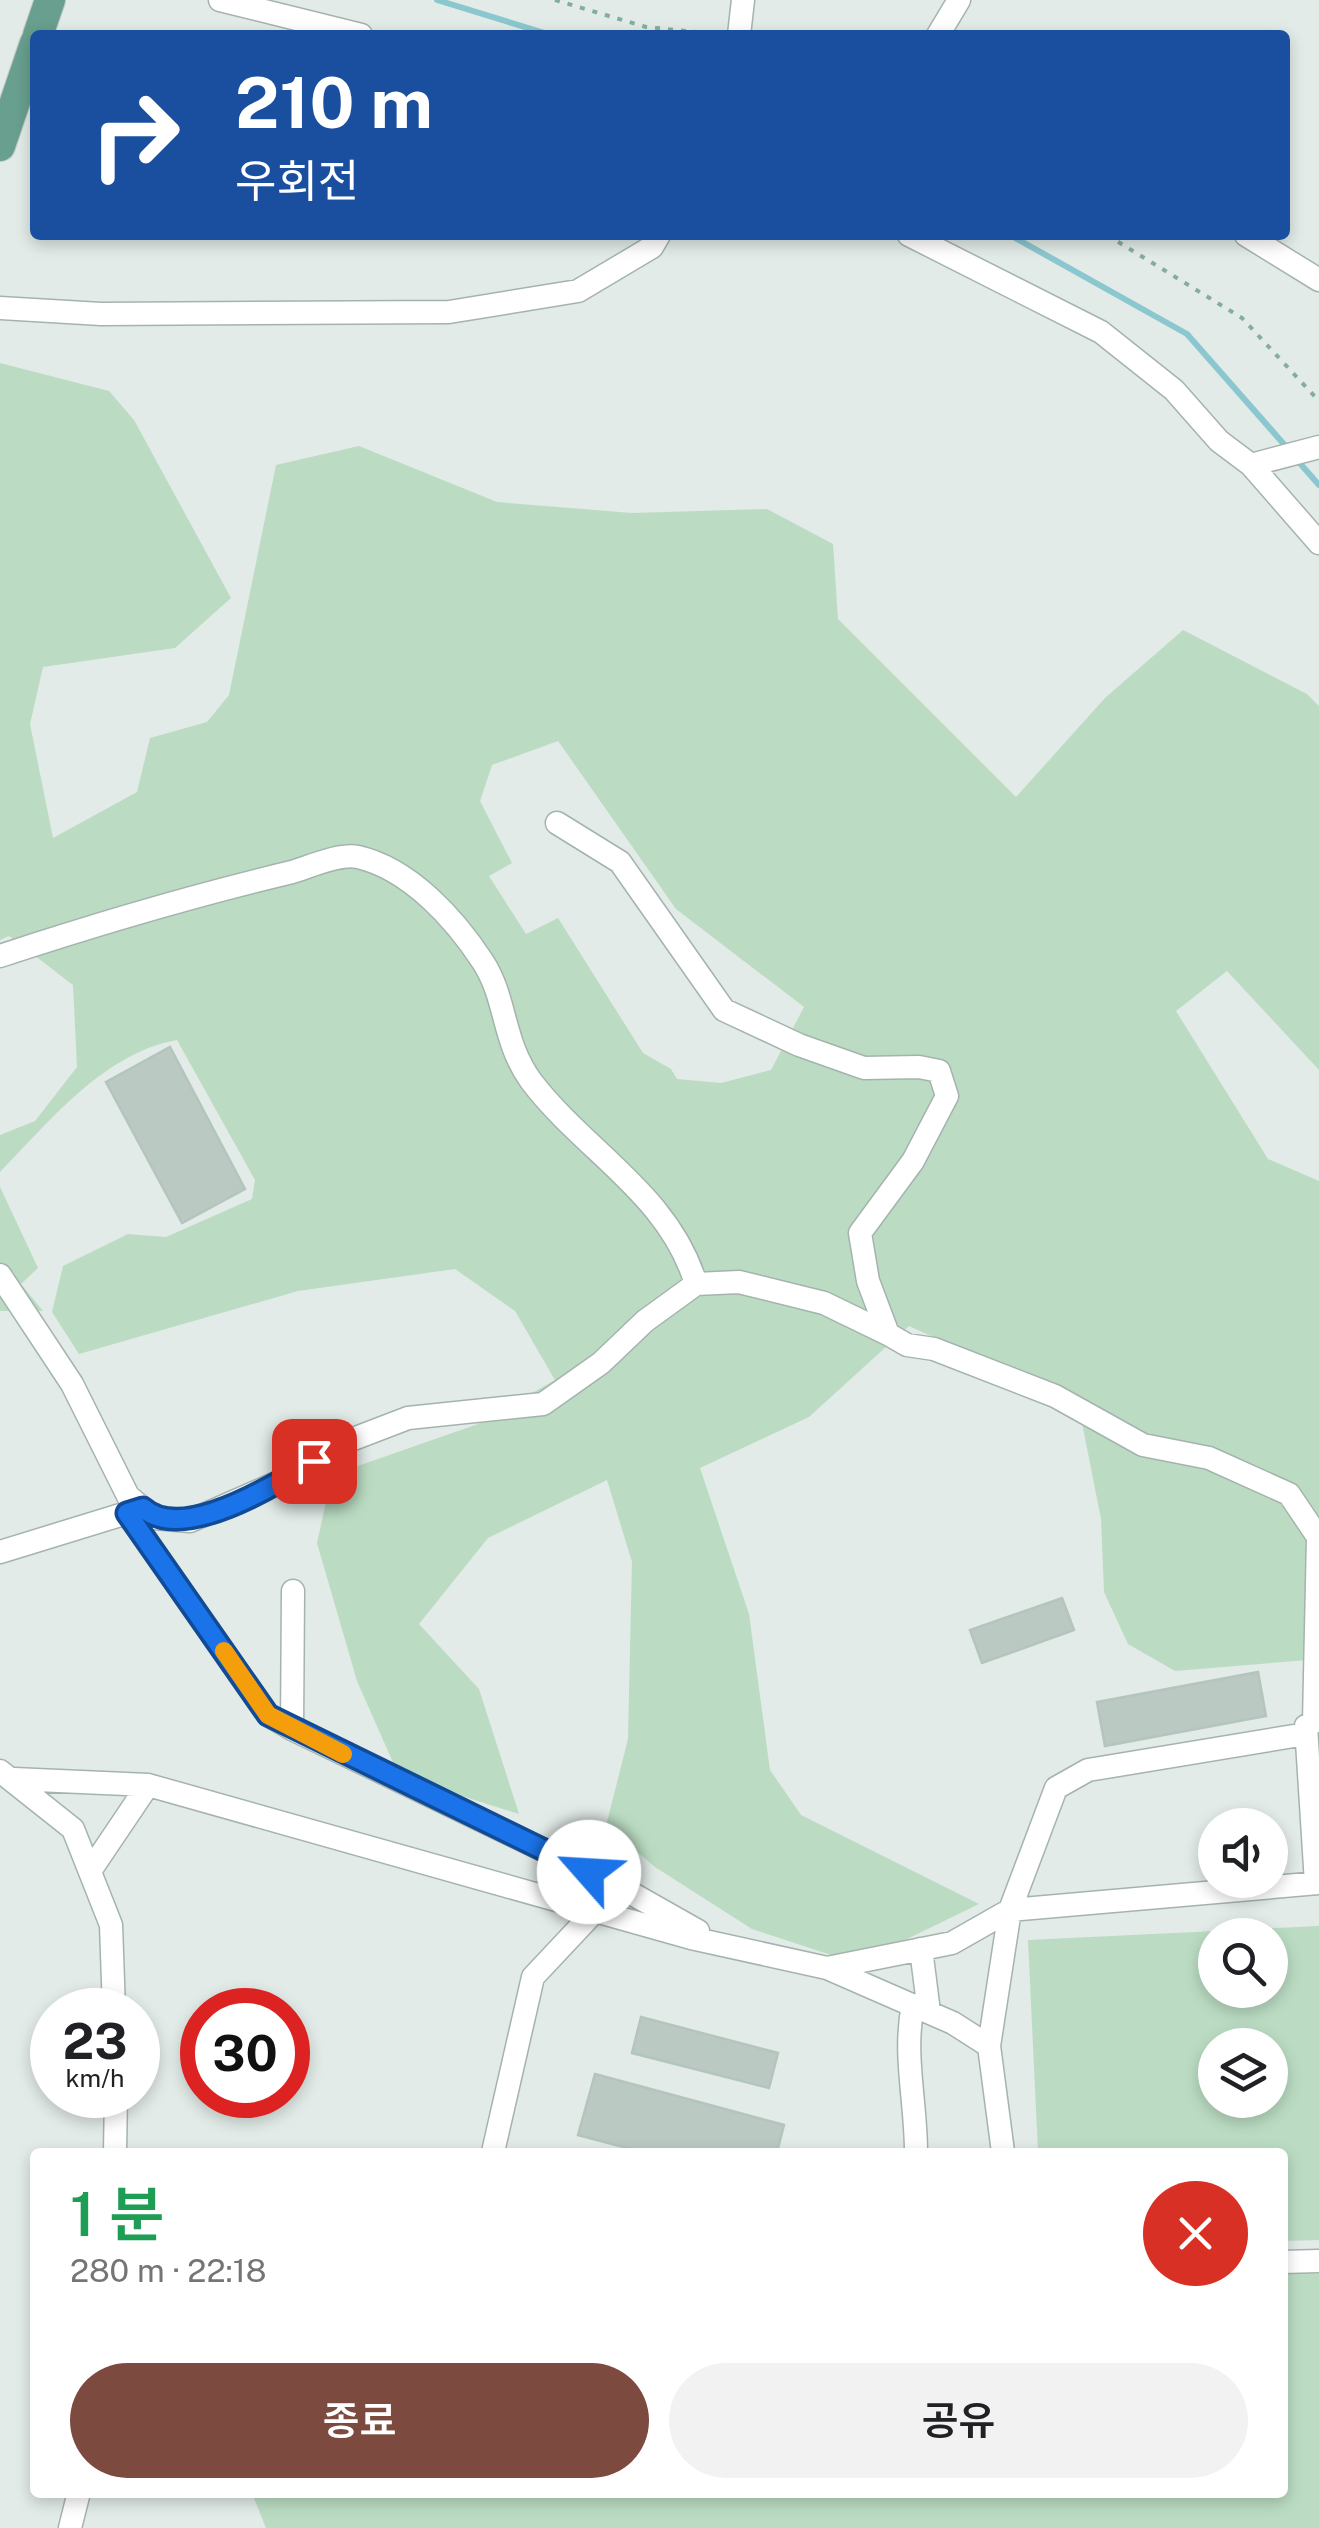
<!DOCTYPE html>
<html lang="ko">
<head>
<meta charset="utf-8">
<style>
	:root { --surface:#fff; --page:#f2f2f2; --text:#202124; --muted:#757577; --accent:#7c4a3e }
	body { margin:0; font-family:"Public Sans","Noto Sans KR",sans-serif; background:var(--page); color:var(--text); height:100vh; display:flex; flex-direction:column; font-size:38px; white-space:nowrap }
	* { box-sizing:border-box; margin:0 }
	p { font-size:32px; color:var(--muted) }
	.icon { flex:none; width:55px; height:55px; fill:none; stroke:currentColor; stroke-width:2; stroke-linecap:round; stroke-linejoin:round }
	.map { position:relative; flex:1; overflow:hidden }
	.panel { position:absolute; left:30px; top:2148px; width:1258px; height:350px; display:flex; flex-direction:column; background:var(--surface); border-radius:10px; box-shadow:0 5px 15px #0003 }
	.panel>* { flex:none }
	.banner { position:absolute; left:30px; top:30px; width:1260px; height:210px; border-radius:10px; box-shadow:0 5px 15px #0003; background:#1a4fa0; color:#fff; overflow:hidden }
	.buttons { position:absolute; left:1198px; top:1808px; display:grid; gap:20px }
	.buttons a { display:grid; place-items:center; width:90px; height:90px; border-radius:50%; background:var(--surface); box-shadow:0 5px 15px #0003; font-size:50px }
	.speed { position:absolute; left:30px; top:1988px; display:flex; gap:20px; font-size:50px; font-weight:700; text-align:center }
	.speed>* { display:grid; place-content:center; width:130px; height:130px; border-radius:50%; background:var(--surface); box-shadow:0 5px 15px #0003; line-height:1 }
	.speed small { font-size:25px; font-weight:400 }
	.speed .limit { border:15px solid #d22; background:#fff; color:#111 }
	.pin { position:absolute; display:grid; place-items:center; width:85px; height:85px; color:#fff; margin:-42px; border-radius:20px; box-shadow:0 5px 15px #0006 }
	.me { position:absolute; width:110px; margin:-55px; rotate:296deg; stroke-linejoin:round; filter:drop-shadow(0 0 8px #0008) }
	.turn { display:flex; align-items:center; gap:35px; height:210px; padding:0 40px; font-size:45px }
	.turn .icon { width:130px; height:130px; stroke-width:2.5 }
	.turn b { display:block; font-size:70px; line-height:85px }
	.round { display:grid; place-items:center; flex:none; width:105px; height:105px; border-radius:52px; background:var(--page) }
	.headline { display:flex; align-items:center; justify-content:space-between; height:170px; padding:0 40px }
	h1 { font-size:60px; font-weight:600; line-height:75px; color:#1e9e55 }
	.action { display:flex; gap:20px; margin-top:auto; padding:20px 40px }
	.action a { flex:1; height:115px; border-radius:60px; background:var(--accent); color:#fff; font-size:40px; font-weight:600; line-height:115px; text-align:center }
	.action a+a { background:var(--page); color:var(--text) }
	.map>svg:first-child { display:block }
	.green { fill:#bbdcc3; fill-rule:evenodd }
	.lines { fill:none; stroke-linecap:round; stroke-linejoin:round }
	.stream { stroke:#8bc7cf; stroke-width:6 }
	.building { fill:#bac9c2; stroke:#b4c5bd; stroke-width:2.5 }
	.minor-casing { stroke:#a5b3ae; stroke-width:25 }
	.major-casing { stroke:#c1c8c6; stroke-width:32 }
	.path { stroke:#83ae9f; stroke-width:4; stroke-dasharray:5 8; stroke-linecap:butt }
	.minor { stroke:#fff; stroke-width:22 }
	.major { stroke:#689f8f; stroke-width:30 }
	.route-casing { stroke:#114b97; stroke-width:25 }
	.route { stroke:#1a73e8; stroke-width:18 }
	.slow { stroke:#f59e0b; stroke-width:18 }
</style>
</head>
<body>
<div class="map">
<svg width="1319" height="2528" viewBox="0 0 1319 2528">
	<rect width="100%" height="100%" fill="#e2ebe7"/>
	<path class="green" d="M0 363 109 391 134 420 231 598 175 648 43 667 30 724 53 838 137 792 150 738 207 722 229 695 276 465 359 446 497 502 632 513 767 509 833 544 838 619 1016 797 1105 698 1183 630 1307 694 1319 706V1070L1227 971 1176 1011 1268 1159 1319 1181V1659L1175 1671 1128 1644 1104 1592 1101 1519 1082 1423 1014 1374 909 1326 809 1417 700 1468 749 1614 770 1770 801 1815 979 1904 905 1940 834 1956 752 1929 655 1867 606 1826 628 1739 632 1562 607 1480 488 1538 419 1624 479 1689 519 1814 399 1776 357 1681 317 1543 332 1475 478 1424 555 1380 515 1311 455 1269 298 1291 79 1354 52 1312 63 1266 128 1234 166 1237 252 1199 255 1180 177 1040C104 1053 50 1121 0 1172V1135L35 1121 77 1067 73 985 9 936 0 940ZM558 741 676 909 804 1007 771 1070 721 1083 677 1079 671 1069 643 1053 558 918 526 934 489 876 512 863 480 801 492 765Z
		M0 1187 38 1268 21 1284 43 1311H0Z
		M1319 1926V2240L1283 2241 1282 2152H1038L1028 1940ZM1270 1935V1990H1215V1935ZM1270 2045V2100H1215V2045Z
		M1283 2271 1319 2274V2528H266L252 2493 1282 2492Z"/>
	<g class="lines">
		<path class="stream" d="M437 0 551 35
			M1010 235 1187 334 1289 450
			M1297 460 1319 485"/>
	</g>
	<path class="building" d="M170 1047 245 1189 182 1223 106 1082Z
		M1062 1598 1074 1630 982 1663 970 1630Z
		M1258 1672 1266 1716 1105 1746 1097 1702Z
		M641 2017 778 2053 769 2088 632 2053Z
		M595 2074 784 2125 777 2152H642L578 2135Z"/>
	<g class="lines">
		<defs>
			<path id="minor" d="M220 0 361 35
				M739 35 743 0
				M938 35 959 0
				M909 235 1101 332 1174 390 1219 441 1251 465 1319 543
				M1246 235 1319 280
				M0 308 101 314 449 312 578 291 652 247 659 235
				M1251 465 1319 447
				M557 823 620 862 724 1010 799 1045 864 1068 919 1067 939 1071 947 1096 913 1161 860 1233 868 1281 888 1334 907 1345 934 1349 1055 1396 1143 1445 1209 1458 1289 1494 1318 1537 1314 1722
				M0 956C97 924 192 896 292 872 309 867 340 853 358 857 410 869 455 919 483 962 507 999 502 1041 531 1081 585 1152 669 1194 696 1284
				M0 1275 72 1384 128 1496 154 1518 190 1521 281 1481 348 1441 408 1418 543 1404 601 1363 645 1321 696 1284 739 1282 824 1303 888 1334
				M127 1513 268 1715 292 1729
				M0 1552 140 1509
				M293 1591 292 1729 622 1888 698 1931
				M1310 1724 1306 1726 1316 1883
				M0 1771 73 1829 111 1925 114 2010
				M14 1779 148 1785 90 1871
				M148 1785 691 1938 827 1968 953 2023 989 2046 1003 2152
				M921 1949 929 2012
				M827 1968 952 1943 1010 1910 1319 1883
				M913 2005C903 2054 916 2102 916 2152
				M989 2046 1010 1910 1056 1788 1088 1770 1306 1734
				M115 2152 116 2095
				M493 2152 533 1977 595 1911
				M1282 2262 1319 2261
				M70 2528 79 2492"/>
			<path id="major" d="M38 35 50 0
				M0 146 35 43"/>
		</defs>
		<use href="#minor" class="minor-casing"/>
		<use href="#major" class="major-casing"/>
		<path class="path" d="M555 0 646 27 718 34
			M1107 235 1242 318 1319 401"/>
		<use href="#minor" class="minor"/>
		<use href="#major" class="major"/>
	</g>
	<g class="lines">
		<defs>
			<path id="route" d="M314 1461C276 1485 182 1543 143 1508L127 1513 268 1715 589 1872"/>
		</defs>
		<use href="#route" class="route-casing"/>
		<use href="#route" class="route"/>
		<path class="slow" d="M224 1651 268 1715 343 1754"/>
	</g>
</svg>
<div class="buttons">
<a><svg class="icon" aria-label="sound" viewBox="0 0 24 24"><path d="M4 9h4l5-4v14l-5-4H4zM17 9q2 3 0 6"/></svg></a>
<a><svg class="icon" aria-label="search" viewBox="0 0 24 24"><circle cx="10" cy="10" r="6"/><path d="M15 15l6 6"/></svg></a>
<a><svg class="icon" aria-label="layers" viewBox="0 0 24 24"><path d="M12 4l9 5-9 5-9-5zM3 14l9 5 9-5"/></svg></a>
</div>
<div class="speed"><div>23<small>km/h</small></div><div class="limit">30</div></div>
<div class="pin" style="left:314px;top:1461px;background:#d93025"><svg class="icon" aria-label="arrive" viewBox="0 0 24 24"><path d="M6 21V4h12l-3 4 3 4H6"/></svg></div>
<svg class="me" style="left:589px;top:1872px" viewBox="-20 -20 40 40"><circle r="19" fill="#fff"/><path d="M0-13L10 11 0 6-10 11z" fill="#1a73e8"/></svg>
<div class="banner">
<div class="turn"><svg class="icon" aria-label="right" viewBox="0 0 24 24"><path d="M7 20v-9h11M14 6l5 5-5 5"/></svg><div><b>210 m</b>우회전</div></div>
</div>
<section class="panel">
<div class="headline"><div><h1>1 분</h1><p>280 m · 22:18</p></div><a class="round" style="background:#d93025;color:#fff"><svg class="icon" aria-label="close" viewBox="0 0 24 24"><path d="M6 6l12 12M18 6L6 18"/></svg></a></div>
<div class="action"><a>종료</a><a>공유</a></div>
</section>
</div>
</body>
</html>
